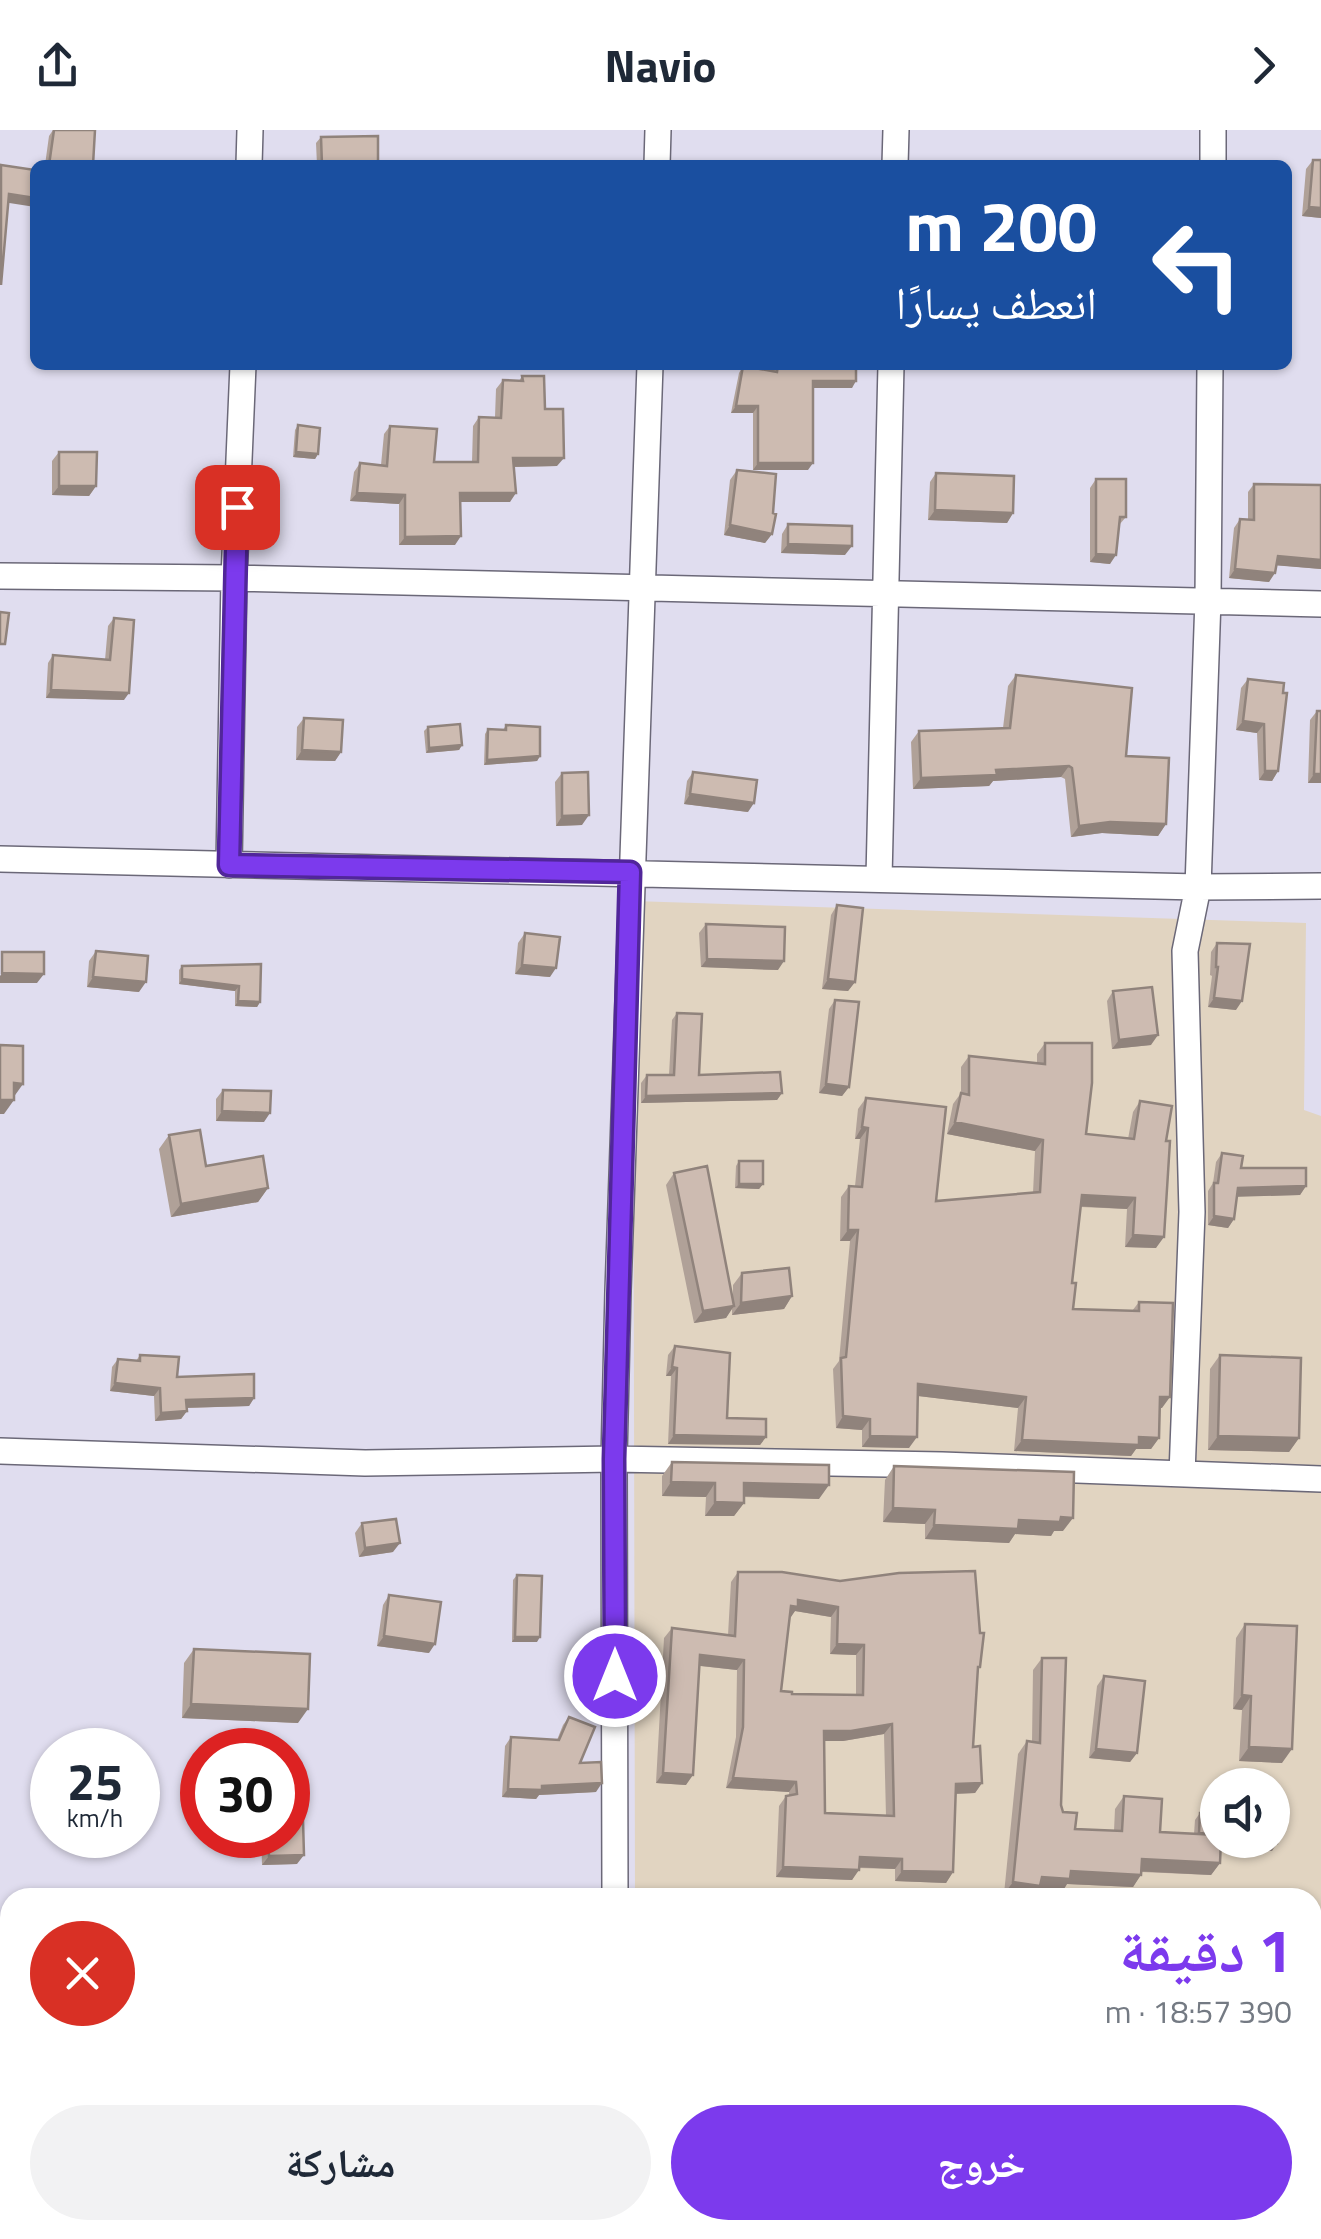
<!DOCTYPE html>
<html lang="ar">
<head>
<meta charset="utf-8">
<style>
	:root { --surface:#fff; --page:#f2f2f3; --text:#1f2937; --muted:#747a83; --accent:#7c3aed }
	body { margin:0; font-family:"Titillium Web","Noto Naskh Arabic",sans-serif; background:var(--page); color:var(--text); direction:rtl; height:100vh; display:flex; flex-direction:column; font-size:38px; white-space:nowrap }
	* { box-sizing:border-box; margin:0 }
	p { font-size:32px; color:var(--muted) }
	.icon { flex:none; width:55px; height:55px; fill:none; stroke:currentColor; stroke-width:2; stroke-linecap:round; stroke-linejoin:round }
	.map { position:relative; flex:1; overflow:hidden; direction:ltr }
	.sheet { position:absolute; left:0px; top:1758px; width:1322px; height:352px; display:flex; flex-direction:column; background:var(--surface); border-radius:30px 30px 0 0; box-shadow:0 2px 8px #0004; direction:rtl }
	.sheet>* { flex:none }
	.top-card { position:absolute; left:30px; top:30px; width:1262px; height:210px; border-radius:15px; box-shadow:0 2px 8px #0004; direction:rtl; background:#1a4fa0; color:#fff; overflow:hidden }
	.buttons { position:absolute; left:1200px; top:1638px; display:grid; gap:20px }
	.buttons a { display:grid; place-items:center; width:90px; height:90px; border-radius:50%; background:var(--surface); box-shadow:0 2px 8px #0004; font-size:50px }
	.speed { position:absolute; left:30px; top:1598px; display:flex; gap:20px; font-size:50px; font-weight:700; text-align:center }
	.speed>* { display:grid; place-content:center; width:130px; height:130px; border-radius:50%; background:var(--surface); box-shadow:0 2px 8px #0004; line-height:1 }
	.speed small { font-size:25px; font-weight:400 }
	.speed .limit { border:15px solid #d22; background:#fff; color:#111 }
	.pin { position:absolute; display:grid; place-items:center; width:85px; height:85px; color:#fff; margin:-42px; border-radius:20px; box-shadow:0 5px 15px #0006 }
	.me { position:absolute; width:110px; margin:-55px; rotate:0deg; stroke-linejoin:round; filter:drop-shadow(0 0 8px #0008) }
	.turn { display:flex; align-items:center; gap:35px; height:210px; padding:0 30px; font-size:45px }
	.turn .icon { width:130px; height:130px; stroke-width:2.5 }
	.turn b { display:block; font-size:70px; line-height:85px }
	.round { display:grid; place-items:center; flex:none; width:105px; height:105px; border-radius:52px; background:var(--page) }
	.summary { display:flex; align-items:center; justify-content:space-between; height:170px; padding:0 30px }
	h1 { font-size:60px; font-weight:700; line-height:75px; color:var(--accent) }
	.button { display:flex; gap:20px; margin-top:auto; padding:20px 30px }
	.button a { flex:1; height:115px; border-radius:60px; background:var(--accent); color:#fff; font-size:40px; font-weight:700; line-height:115px; text-align:center }
	.button a+a { background:var(--page); color:var(--text) }
	header { display:flex; justify-content:space-between; align-items:center; height:130px; padding:0 30px; background:var(--surface); font-size:45px; font-weight:700 }
	.map>svg:first-child { display:block }
	.commercial { fill:#e1d4c1; fill-rule:evenodd }
	.garden { fill:#aac0ac }
	.lines { fill:none; stroke-linecap:round; stroke-linejoin:round }
	.street-casing { stroke:#6b6878; stroke-width:28 }
	.street { stroke:#fff; stroke-width:25 }
	.wall { fill:#b0a198; fill-rule:evenodd }
	.shaded-wall { fill:#90837c }
	.building { fill:#cdbbb1; stroke:#90837c; stroke-width:2.5; fill-rule:evenodd }
	.route-casing { stroke:#51269a; stroke-width:25 }
	.route { stroke:#7c3aed; stroke-width:18 }
</style>
</head>
<body>
<header><svg class="icon" aria-label="forward" viewBox="0 0 24 24"><path d="M9 5l7 7-7 7"/></svg>Navio<svg class="icon" aria-label="share" viewBox="0 0 24 24"><path d="M12 15V3M7 8l5-5 5 5M5 13v7h14v-7"/></svg></header>
<div class="map">
<svg width="1321" height="2109" viewBox="0 0 1321 2109">
	<rect width="100%" height="100%" fill="#e0ddef"/>
	<path class="commercial" d="M633 771 1306 793 1304 980 1321 986V1836H1313L1312 1768 635 1767ZM1218 1655H1272V1710H1218Z"/>
	<path class="garden" d="M1313 2008 1321 2009V2109H1177V2100H1312Z"/>
	<g class="lines">
		<defs>
			<path id="street" d="M249 35 250 0
				M657 35 658 0
				M895 35 896 0
				M1213 35V0
				M1210 235 1208 469 1198 757 1321 756
				M0 446 234 448 1321 474
				M0 729 1198 757 1185 821 1192 1082 1182 1344
				M229 735 234 448 243 235
				M879 748 891 235
				M0 1321 365 1333 614 1329 942 1335 1321 1349
				M615 1768 614 1329 618 1161 650 235
				M1312 1818H1321"/>
		</defs>
		<use href="#street" class="street-casing"/>
		<use href="#street" class="street"/>
	</g>
	<path class="wall" d="M53 0H95L93 35H45L49 6Z
		M321 7 378 35H317L316 13Z
		M1313 30H1321V88L1302 86 1306 39Z
		M773 235H856L852 258H813L808 340H753V283H731L739 243 743 236 773 241Z
		M522 246 545 279 557 336 514 337 510 372H460L455 415H399V374L350 371 354 342 360 333 381 335 384 304 390 296 434 332H472L473 296 479 287H495L496 259 503 250 519 251Z
		M298 295 318 324 315 329 293 327 295 300Z
		M59 322 96 356 89 366 52 365V331Z
		M737 340 772 404 765 413 724 405 730 350Z
		M936 343 1013 383 1007 393 928 390 930 352Z
		M1096 349 1126 387 1119 395 1110 434 1090 432V358Z
		M1254 354 1321 355V439L1276 435 1269 452 1229 448 1234 398 1240 389 1248 390V362Z
		M788 394 845 425 781 423 782 404Z
		M114 488 124 570 46 568 48 533 53 525 105 530 108 496Z
		M1016 545 1126 626 1166 694 1158 706 1102 703 1071 707 1065 649 1061 647 993 651 989 656 913 659 911 612 919 601 1003 598 1008 556Z
		M1248 549 1284 553 1278 641 1272 651 1259 650 1257 603 1236 600 1241 558Z
		M1317 581 1321 653H1308L1310 590Z
		M304 588 341 622 335 631 296 630 297 597Z
		M506 595 540 626 537 631 484 635 485 604 488 599 503 600Z
		M428 597 462 615 459 620 426 623 424 601Z
		M693 642 748 682 684 674 687 651Z
		M562 643 582 695 556 696 555 652Z
		M837 775 855 852 848 861 822 859 831 785Z
		M706 794 778 840 701 837 699 803Z
		M525 803 550 847 515 844 518 813Z
		M1217 813 1236 880 1208 877 1212 846 1210 845 1211 822Z
		M96 821 139 862 87 857 89 831Z
		M261 834 260 872 257 877 235 876V861L179 854V840L182 836Z
		M1113 861 1151 915 1112 919 1107 871Z
		M835 870 849 957 842 966 819 963 829 879Z
		M677 883 699 945 782 963 777 970 641 973V953L647 945H669L672 890Z
		M1045 913 1086 1004 1128 1009 1133 982 1140 971 1166 1011 1156 1118 1125 1117 1127 1079 1081 1077 1072 1153 1073 1179 1132 1181 1139 1172 1162 1278H1160L1159 1308 1151 1319H1136L1131 1326 1014 1321 1018 1278 918 1266 909 1318 862 1317V1300L836 1298 833 1239 839 1231 850 1111H840L841 1067 849 1056H855L860 1009H855L858 979 866 968 936 1071 1033 1063 1035 1021 947 1004 953 974 961 963V937L969 926 1037 933V924Z
		M223 960 264 992 216 991V969Z
		M169 1005 206 1036 268 1058 258 1072 171 1087 159 1019Z
		M1222 1023 1241 1038 1306 1056 1300 1065 1237 1066 1234 1089 1228 1098 1208 1095V1061L1213 1053 1216 1032Z
		M739 1031 763 1054 759 1059 735 1058 736 1036Z
		M674 1043 733 1168V1155L742 1143 792 1166 784 1179 732 1185V1178L726 1188 694 1193 666 1055Z
		M675 1216 727 1288 766 1307 760 1315 668 1314 671 1246H666L668 1225Z
		M140 1225 177 1247 254 1268 249 1276 186 1278 187 1281 181 1289 155 1291 154 1266 110 1261 112 1237 118 1229 136 1231Z
		M1220 1225 1299 1308 1289 1322 1208 1320 1210 1239Z
		M672 1332 819 1369 744 1367V1373L734 1386H705L706 1367 662 1366V1346Z
		M894 1336 1063 1401H1054L1051 1406 1015 1404 1009 1413 925 1409V1394L883 1392 885 1350Z
		M362 1393 393 1422 359 1427 355 1403Z
		M738 1442H782L978 1541 973 1617 982 1653 975 1663 956 1664 953 1742 946 1753 895 1751V1739L859 1738 852 1750 776 1747 779 1676 786 1666 789 1665V1662L726 1658 736 1607 737 1540 700 1536 686 1655 656 1653 664 1508 672 1498 728 1505 731 1452ZM795 1481 831 1487 830 1524 856 1525V1565L792 1564 781 1561 790 1487ZM884 1604 886 1686 825 1683 824 1611H843Z
		M517 1445 537 1512H512L513 1450Z
		M389 1465 429 1523 377 1516 383 1475Z
		M1245 1494 1282 1633 1239 1631 1242 1580 1233 1579 1236 1508Z
		M194 1519 298 1593 182 1588 184 1533Z
		M1042 1528 1061 1675 1063 1682 1075 1699 1114 1701 1115 1679 1124 1666 1160 1702 1194 1704 1195 1690 1200 1683 1272 1721 1220 1714V1733L1211 1745 1142 1742 1133 1757 1067 1754 1062 1762 1038 1760 1032 1768 1004 1764 1018 1624 1027 1611 1032 1612 1033 1540Z
		M1104 1546 1137 1623 1130 1632 1089 1628 1097 1556Z
		M569 1587 580 1633 596 1662 539 1665 536 1669 502 1667 505 1616 511 1607 557 1610 563 1595Z
		M261 1705H288L297 1734 262 1735Z"/>
	<path class="shaded-wall" d="M9 64 35 68V77L3 72Z
		M1309 77 1321 78V88L1302 86Z
		M813 251H856L852 258H808Z
		M736 276H758L753 283H731Z
		M296 322 318 324 315 329 293 327Z
		M513 328H564L557 336 507 337Z
		M758 333H813L808 340H753Z
		M59 356H96L89 366 52 365Z
		M357 363 405 365 399 374 350 371Z
		M460 363H516L510 372H454Z
		M935 380 1013 383 1007 393 928 390Z
		M730 395 772 404 765 413 724 405Z
		M461 406 455 415H399L405 407Z
		M788 414 852 416 845 425 781 423Z
		M1096 424 1116 425 1110 434 1090 432Z
		M1278 426 1321 430V439L1272 435Z
		M1235 439 1275 443 1269 452 1229 448Z
		M51 560 129 563 124 570 46 568Z
		M1243 591 1264 594 1257 603 1236 600Z
		M462 615 459 620 426 623 429 618Z
		M302 620 341 622 335 631 296 630Z
		M540 626 537 631 484 635 487 630Z
		M1069 636 1061 647 993 651 989 656 913 659 921 648 996 640Z
		M1265 641H1278L1272 651 1259 650Z
		M1314 644H1321V653H1308Z
		M690 664 754 673 748 682 684 674Z
		M589 685 582 695 556 696 562 686Z
		M1110 692 1166 694 1158 706 1102 703 1071 707 1079 696Z
		M707 829 784 831 778 840 701 837Z
		M522 835 556 838 550 847 515 844Z
		M2 843 44 844 37 853H0V846Z
		M93 847 146 852 139 862 87 857Z
		M182 849 239 856 235 861 179 854Z
		M828 849 855 852 848 861 822 859Z
		M1214 868 1242 871 1236 880 1208 877Z
		M238 871 260 872 257 877 235 876Z
		M1158 905 1151 915 1112 919 1119 910Z
		M14 953 23 954 13 968Z
		M826 954 849 957 842 966 819 963Z
		M782 963 777 970 641 973 646 966Z
		M0 970H14L4 984H0Z
		M222 981 270 983 264 992 216 991Z
		M955 992 1043 1010 1035 1021 947 1004Z
		M862 997 868 998 860 1009H855Z
		M739 1054H763L759 1059 735 1058Z
		M1306 1056 1300 1065 1232 1067 1238 1058Z
		M268 1058 258 1072 171 1087 181 1074Z
		M1082 1065 1135 1068 1127 1079 1074 1076Z
		M1214 1086 1234 1089 1228 1098 1208 1095Z
		M848 1100H858L850 1111H840Z
		M1133 1105 1164 1107 1156 1118 1125 1117Z
		M792 1166 784 1179 732 1185 741 1173Z
		M734 1176 726 1188 694 1193 703 1181Z
		M672 1237 677 1238 671 1246H666Z
		M115 1253 160 1258 154 1266 110 1261Z
		M918 1254 1026 1267 1018 1278 910 1265Z
		M1160 1267H1170L1162 1278H1152Z
		M254 1268 249 1276 180 1278 186 1270Z
		M187 1281 181 1289 155 1291 161 1283Z
		M843 1286 870 1289 862 1300 836 1298Z
		M674 1305 766 1307 760 1315 668 1314Z
		M870 1306 917 1307 909 1318 862 1317Z
		M1218 1306 1299 1308 1289 1322 1208 1320Z
		M1139 1307 1159 1308 1151 1319H1136L1131 1326 1014 1321 1022 1310Z
		M671 1352 715 1353 706 1367 662 1366Z
		M744 1353 829 1355 819 1369 735 1366Z
		M715 1372 744 1373 734 1386H705Z
		M893 1378 935 1380 925 1394 883 1392Z
		M1061 1387 1073 1388 1063 1401H1054L1051 1406 1015 1404 1009 1413 925 1409 934 1395Z
		M400 1413 393 1422 359 1427 365 1418Z
		M798 1470 838 1477 831 1487 795 1481 791 1487H784L791 1476Z
		M384 1506 435 1514 429 1523 377 1516Z
		M515 1507H540L537 1512H512Z
		M837 1514 864 1515 856 1525 830 1524Z
		M700 1525 744 1530 737 1540 693 1535Z
		M1242 1565 1251 1566 1242 1580 1233 1579Z
		M191 1574 308 1579 298 1593 182 1588Z
		M892 1594 884 1604 843 1611H816L824 1601Z
		M1249 1617 1292 1619 1282 1633 1239 1631Z
		M1096 1619 1137 1623 1130 1632 1089 1628Z
		M663 1643 693 1645 686 1655 656 1653Z
		M733 1648 796 1652 789 1662 726 1658Z
		M602 1653 596 1662 539 1665 536 1669 502 1667 508 1659Z
		M982 1653 975 1663 949 1664 956 1654Z
		M1194 1710H1251L1277 1713 1272 1721Z
		M304 1725 297 1734 262 1735 269 1726Z
		M860 1727 902 1729 895 1739 853 1737Z
		M1142 1729 1220 1733 1211 1745 1133 1741Z
		M783 1737 859 1740 852 1750 776 1747Z
		M902 1741 953 1742 946 1753 895 1751Z
		M1071 1741 1141 1745 1133 1757 1067 1754 1062 1762 1038 1760 1032 1768 1004 1764 1013 1752Z"/>
	<path class="building" d="M54 0H95L93 35H49Z
		M378 6V35H322L321 7Z
		M1313 30H1321V78L1309 77Z
		M1 35 35 40V68L9 64 1 155Z
		M778 235H856V251H813V333H758V276H736L743 236 777 242Z
		M522 246H544L545 279H563L564 328H513L516 363H460L461 406 405 407V365L357 363 360 333 387 336 390 296 437 299 434 332H478L479 287 501 288 503 250 523 251Z
		M298 295 320 298 318 324 296 322Z
		M59 322H97L96 356H59Z
		M737 340 776 344 773 383 776 384 772 404 730 395Z
		M936 343 1014 346 1013 383 935 380Z
		M1096 349H1126V387H1120L1116 425 1096 424Z
		M1254 354 1321 355V430L1278 426 1275 443 1235 439 1240 389 1254 390Z
		M788 394 852 396V416L788 414Z
		M0 482 9 483 5 514H0Z
		M114 488 134 490 129 563 51 560 53 525 110 530Z
		M1016 545 1132 558 1126 626 1169 628 1166 694 1110 692 1079 696 1072 638 1069 636 996 640 997 645 921 648 919 601 1010 598Z
		M1248 549 1284 553 1283 563H1287L1278 641H1265L1264 594 1243 591Z
		M1317 581H1321V644H1314Z
		M304 588 343 590 341 622 302 620Z
		M460 594 462 615 429 618 428 597Z
		M506 595 540 597V626L487 630 488 599 506 600Z
		M588 642 589 685 562 686V643Z
		M693 642 757 650 754 673 690 664Z
		M837 775 863 778 855 852 828 849Z
		M706 794 785 797 784 831 707 829Z
		M525 803 560 807 556 838 522 835Z
		M1217 813 1250 814 1242 871 1214 868 1218 837H1216Z
		M96 821 148 826 146 852 93 847Z
		M2 822H44V844L2 843Z
		M261 834 260 872 238 871 239 856 182 849V836Z
		M1152 857 1158 905 1119 910 1113 861Z
		M835 870 859 872 849 957 826 954Z
		M677 883 702 884 699 945 780 942 782 963 646 966 647 945H674Z
		M1045 913H1092V953L1086 1004 1134 1009 1140 971 1172 976 1166 1011H1170L1164 1107 1133 1105 1135 1068 1082 1065 1072 1153H1076L1073 1179 1139 1181V1172L1173 1173 1170 1267H1160L1159 1308 1139 1307V1315L1022 1310 1026 1267 918 1254 917 1307 870 1306V1289L843 1286 841 1228 846 1227 858 1100H848L849 1056 862 1057 868 998 862 997 866 968 946 977 936 1071 1040 1062 1043 1010 955 992 961 963 969 965V926L1045 934Z
		M0 915 23 916V954L14 953V970H0Z
		M223 960 271 961 270 983 222 981Z
		M200 1000 206 1036 263 1026 268 1058 181 1074 169 1005Z
		M1222 1023 1243 1026 1241 1038H1306V1056L1238 1058 1234 1089 1214 1086V1053H1218Z
		M739 1031H763V1054H739Z
		M707 1036 734 1176 703 1181 674 1043Z
		M789 1138 792 1166 741 1173 742 1143Z
		M675 1216 730 1223 727 1288 766 1289V1307L674 1305 677 1238 672 1237Z
		M140 1225 179 1227 177 1247 254 1244V1268L186 1270 187 1281 161 1283 160 1258 115 1253 118 1229 140 1231Z
		M1220 1225 1301 1228 1299 1308 1218 1306Z
		M672 1332 829 1335V1355L744 1353V1373L715 1372V1353L671 1352Z
		M894 1336 1074 1342 1073 1388 1061 1387 1060 1392 1019 1390 1018 1399 934 1395 935 1380 893 1378Z
		M396 1389 400 1413 365 1418 362 1393Z
		M975 1441 980 1503H984L980 1537H978L973 1617 980 1616 982 1653 956 1654 953 1742 902 1741V1729L860 1727 859 1740 783 1737 786 1666 797 1664 796 1652 733 1648 743 1597 744 1530 700 1525 693 1645 663 1643 672 1498 735 1506 738 1442H782L840 1451 899 1443ZM798 1470 838 1477 837 1514 864 1515 863 1565 792 1564V1562L781 1561 791 1476 798 1477ZM892 1594 894 1686 825 1683 824 1601H851Z
		M517 1445 542 1446 540 1507H515Z
		M389 1465 441 1472 435 1514 384 1506Z
		M1245 1494 1297 1496 1292 1619 1249 1617 1251 1566 1242 1565Z
		M194 1519 310 1524 308 1579 191 1574Z
		M1042 1528H1066L1061 1675 1063 1682 1077 1683 1075 1699 1122 1701 1124 1666 1162 1669 1160 1702 1218 1705V1710H1221L1220 1733 1142 1729 1141 1745 1071 1741 1070 1749 1042 1747 1040 1756 1013 1752 1027 1611 1040 1613Z
		M1104 1546 1145 1551 1137 1623 1096 1619Z
		M569 1587 595 1597 580 1633 601 1632 602 1653 542 1656V1660L508 1659 511 1607 559 1610Z
		M138 1653 145 1654 144 1691H138Z
		M1200 1683 1218 1684V1705L1199 1703Z
		M1272 1688H1280L1277 1713 1251 1710H1272Z
		M288 1690H303L304 1725 269 1726 268 1705H288Z"/>
	<g class="lines">
		<defs>
			<path id="route" d="M237 377 229 735 630 742 614 1329 615 1546"/>
		</defs>
		<use href="#route" class="route-casing"/>
		<use href="#route" class="route"/>
	</g>
</svg>
<div class="buttons">
<a><svg class="icon" aria-label="sound" viewBox="0 0 24 24"><path d="M4 9h4l5-4v14l-5-4H4zM17 9q2 3 0 6"/></svg></a>
</div>
<div class="speed"><div>25<small>km/h</small></div><div class="limit">30</div></div>
<div class="pin" style="left:237px;top:377px;background:#d93025"><svg class="icon" aria-label="arrive" viewBox="0 0 24 24"><path d="M6 21V4h12l-3 4 3 4H6"/></svg></div>
<svg class="me" style="left:615px;top:1546px" viewBox="-20 -20 40 40"><circle r="17" fill="#7c3aed" stroke="#fff" stroke-width="3"/><path d="M0-11L8 9 0 5-8 9z" fill="#fff"/></svg>
<div class="top-card">
<div class="turn"><svg class="icon" aria-label="left" viewBox="0 0 24 24"><path d="M17 20v-9H6M10 6l-5 5 5 5"/></svg><div><b>200 m</b>انعطف يسارًا</div></div>
</div>
<section class="sheet">
<div class="summary"><div><h1>1 دقيقة</h1><p>390 m · 18:57</p></div><a class="round" style="background:#d93025;color:#fff"><svg class="icon" aria-label="close" viewBox="0 0 24 24"><path d="M6 6l12 12M18 6L6 18"/></svg></a></div>
<div class="button"><a>خروج</a><a>مشاركة</a></div>
</section>
</div>
</body>
</html>
